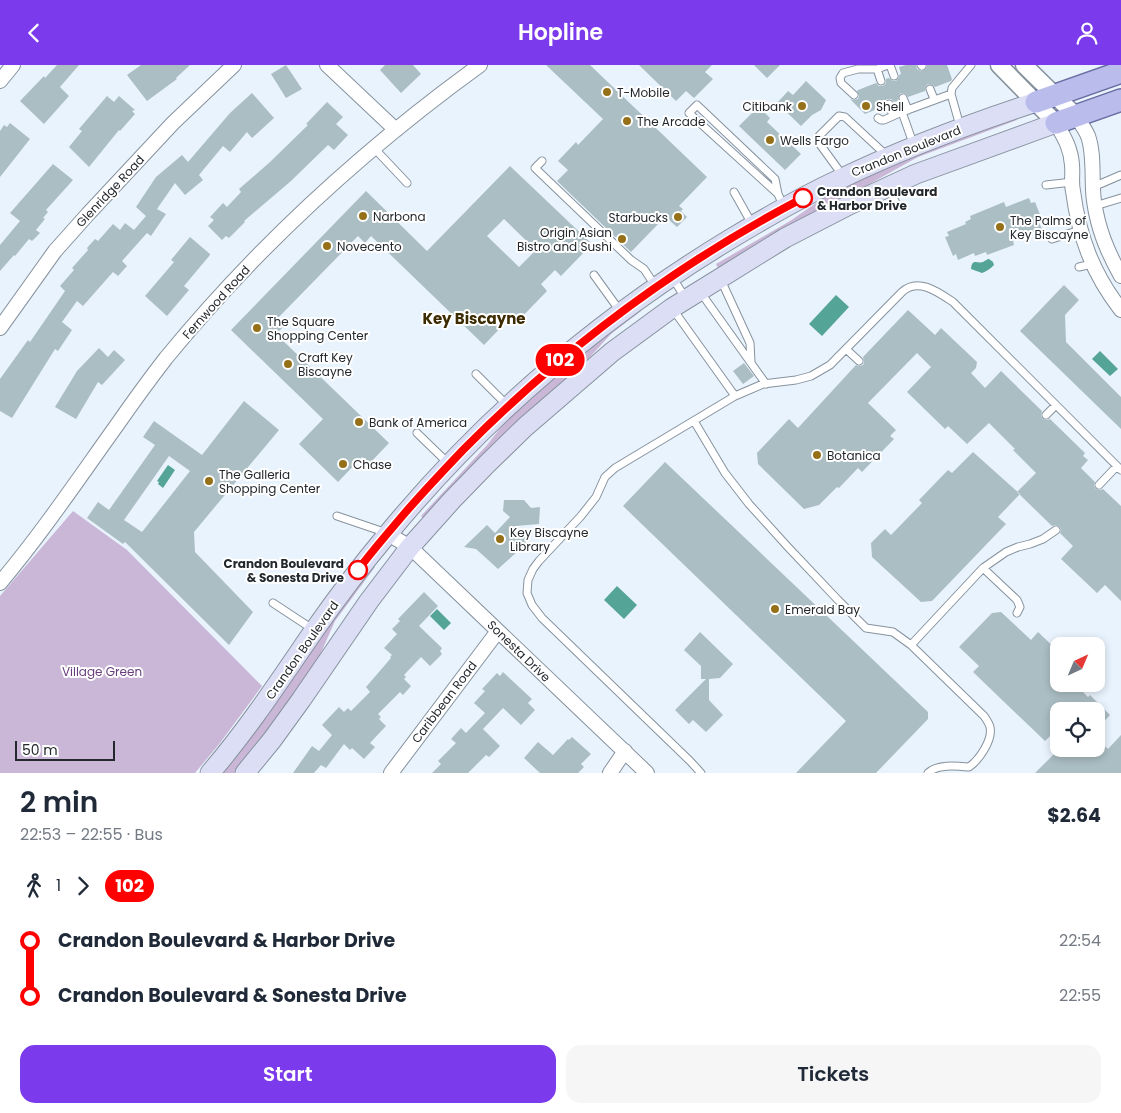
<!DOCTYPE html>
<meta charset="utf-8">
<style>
:root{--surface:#fff;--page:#f6f6f7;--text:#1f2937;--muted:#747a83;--accent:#7c3aed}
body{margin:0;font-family:Poppins,sans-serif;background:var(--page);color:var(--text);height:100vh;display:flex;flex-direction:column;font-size:19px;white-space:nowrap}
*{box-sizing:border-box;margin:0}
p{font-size:16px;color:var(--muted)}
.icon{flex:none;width:28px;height:28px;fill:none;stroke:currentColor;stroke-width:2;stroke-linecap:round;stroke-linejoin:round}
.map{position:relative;height:708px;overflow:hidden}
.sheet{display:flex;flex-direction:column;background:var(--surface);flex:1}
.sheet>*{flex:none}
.badge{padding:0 10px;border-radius:16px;font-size:18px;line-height:32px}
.needle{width:32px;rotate:44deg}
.tools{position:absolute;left:1050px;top:572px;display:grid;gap:10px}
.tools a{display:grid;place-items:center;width:55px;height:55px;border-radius:10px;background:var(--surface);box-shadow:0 2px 8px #0003;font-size:25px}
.scale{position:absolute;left:15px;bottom:12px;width:100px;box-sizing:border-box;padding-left:5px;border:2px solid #23282d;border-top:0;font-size:14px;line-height:18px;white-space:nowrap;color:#23282d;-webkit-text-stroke:4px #fff;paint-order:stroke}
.map>.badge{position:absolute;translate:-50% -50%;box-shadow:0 0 0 2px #fff}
.legs{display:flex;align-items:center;gap:8px;height:55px;padding:0 20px;font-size:16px}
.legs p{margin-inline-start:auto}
.overview{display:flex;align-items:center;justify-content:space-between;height:85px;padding:0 20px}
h1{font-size:28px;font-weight:600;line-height:38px}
.button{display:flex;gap:10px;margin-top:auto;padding:10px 20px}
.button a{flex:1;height:58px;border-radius:15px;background:var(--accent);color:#fff;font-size:20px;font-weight:600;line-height:58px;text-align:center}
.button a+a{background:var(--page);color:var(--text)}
ul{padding:0 20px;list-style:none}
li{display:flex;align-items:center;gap:18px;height:55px;font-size:19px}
li i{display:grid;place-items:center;width:8px;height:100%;margin:0 6px;background:currentColor}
li i::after{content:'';width:12px;height:12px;margin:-6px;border:4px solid;border-radius:50%;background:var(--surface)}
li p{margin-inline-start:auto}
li:first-child i{background:linear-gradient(#0000 50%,currentColor 0)}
li:last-child i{background:linear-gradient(currentColor 50%,#0000 0)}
header{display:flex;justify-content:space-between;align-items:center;height:65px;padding:0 20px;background:var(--accent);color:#fff;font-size:22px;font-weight:600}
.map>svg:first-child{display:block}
.green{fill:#cab6d6}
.water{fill:#54a497}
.building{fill:#abbec3;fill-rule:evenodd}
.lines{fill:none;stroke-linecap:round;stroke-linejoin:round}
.service-casing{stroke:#86929e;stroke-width:9}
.minor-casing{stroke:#86929e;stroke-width:16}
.tertiary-casing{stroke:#86929e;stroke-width:19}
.secondary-casing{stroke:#86929e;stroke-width:21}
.primary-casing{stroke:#676ca1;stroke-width:24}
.service{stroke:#fff;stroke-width:7}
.minor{stroke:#fff;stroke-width:14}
.tertiary{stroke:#fff;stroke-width:16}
.secondary{stroke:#dcdef6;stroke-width:19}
.primary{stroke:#babdec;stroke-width:21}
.line-1-casing{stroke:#fff;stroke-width:11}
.line-1{stroke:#f00;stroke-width:8}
.poi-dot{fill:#957019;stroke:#fff;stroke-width:2}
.stop-1-dot{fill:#fff;stroke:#f00;stroke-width:2.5}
.labels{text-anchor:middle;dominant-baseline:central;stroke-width:4;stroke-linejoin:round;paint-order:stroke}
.poi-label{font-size:12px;fill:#23282d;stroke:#fff;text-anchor:start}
.street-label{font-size:12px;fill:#23282d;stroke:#fff}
.stop-label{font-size:12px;font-weight:bold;fill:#23282d;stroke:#fff;text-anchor:start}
.park-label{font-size:12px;fill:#683e7e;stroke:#fff}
.quarter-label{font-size:15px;font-weight:bold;fill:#3d2b02;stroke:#fff}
</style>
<header><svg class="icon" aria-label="back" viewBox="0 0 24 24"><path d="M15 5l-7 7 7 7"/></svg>Hopline<svg class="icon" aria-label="person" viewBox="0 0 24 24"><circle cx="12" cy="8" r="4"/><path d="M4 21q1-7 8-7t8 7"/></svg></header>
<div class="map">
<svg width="1121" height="708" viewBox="0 0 1121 708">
<rect width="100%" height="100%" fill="#e9f3fd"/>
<path class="green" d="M1016,52l1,3 -99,37 -54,30 -72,37 -74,44 -2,-4 74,-43 48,-33 69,-31z
M639,243l2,3 -30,23 -22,24 -65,57 -64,64 -36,40 -3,-3 26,-28 40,-43 18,-23 16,-17z
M73,446l54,39 135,136 -42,57 -25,30h-195v-177z
M372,500l3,2 -40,54 -15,34 -39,59 -47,59h-14z"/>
<path class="water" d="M989,194l4,3 1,3c-4,4 -7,6 -12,8l-11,-4c1,-11 6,-5 12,-7 2,-1 4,-3 6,-3z
M836,230l13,12 -27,29 -13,-12z
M1100,286l18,18 -8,7 -18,-17z
M168,400l7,5 -12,18 -5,-4 1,-2 -2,-1z
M617,521l20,19 -13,14 -20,-19z
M437,544l14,14 -7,7 -14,-14z"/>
<path class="building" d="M57,0h22l-19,22 9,9 -25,28 -24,-23 24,-25 1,2z
M141,0h49l-14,13 1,1 -30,22 -20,-26z
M286,0l16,24 -16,9 -15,-24z
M385,0h28l8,9 -20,19 -21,-23z
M546,0h44l117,112 -28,29 4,3 -2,2 6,6 -10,10 -8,-7 -3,4 -4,-4 -31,32 -74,-71 11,-11 -10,-9 18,-19 2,3 25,-26z
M639,0h73l-7,7 8,7 -19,19 -8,-7 -10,10z
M754,0h26l-13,13z
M906,0h10l1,4 4,2 5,-2 1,-4h20l5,14 -1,2 -16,6 -2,-2 -5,-1 -2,2 -1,5 -17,6 -2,-3 -5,-1 -2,2 -1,6 -4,1 -3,-3h-4l-3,3v4l-19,8 -15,-15 3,1 5,-1 1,-3 -2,-5 1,-1 18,-7 3,3h4l3,-3v-4l3,-1 4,3h3l3,-4v-2l2,-1 -2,-7z
M806,16l20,19 -5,10 -9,5 -11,11 -24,-23 11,-12 5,4z
M252,28l22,25 -22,20 -5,-6 -17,20 -7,-6 -24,29 4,5 -18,15 -10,-12 -18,26 9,5 -15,22 -4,-3 -25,28 5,5 -9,10 -5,-4 -30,34 -6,-5 -15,21 10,8 -14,21 -3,-2 -43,69 -12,-7v-32l28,-39 2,2 35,-51 -5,-5 14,-16 -2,-2 16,-18 -1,-2 8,-9 3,2 15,-17 7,6 5,-7 9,7 12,-14 -10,-9 20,-30 26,-22 6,7 42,-49z
M107,31l7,6 5,-6 16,14 -3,1 3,3 -15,17 -1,-1 -30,37 -20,-20 13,-16 -3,-2z
M327,37l16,15 -7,7 12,11 -14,15 -6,-5 -37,36 -47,40 1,1 -16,16 -3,-2 -4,4 -14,-14 6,-6 -4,-3 13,-14 4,4 14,-15 -2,-3 31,-27 38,-37 -2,-1z
M760,43l10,10 -3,4 34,32 -16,16 -46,-44 16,-16 1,1z
M10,58l20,16 -30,38v-46l4,-6 3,2z
M53,99l20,16 -27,30 2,2 -5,6 2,1 -9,11 4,3 -8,8 -3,-2 -14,17 -1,-1 -14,16v-26l20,-24 -10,-8z
M510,101l82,78 -31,32 -6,-6 -14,14 6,7 -30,31 -6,-5 -27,28 -113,-109 -6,7 -7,-7 -82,84 7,7 -7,7 113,109 -20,21 -7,-7 -24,25 -39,-38 24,-25 -92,-89 135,-139 61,60zM504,154l32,31 -17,17 -32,-31z
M1029,133l2,5 4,-1 8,20 -4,1 3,6 -29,12 1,4 -27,10 -1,-3 -11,4 -1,-3 -16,7 -2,-6 -3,2 -8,-19 4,-1 -2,-4 19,-8 -1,-2 6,-3 -1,-3 34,-14 2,5z
M190,172l20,17v1l-26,31 5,4 -22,26 -22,-20 29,-34 -3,-2z
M1064,220l15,15 -14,15 1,27 55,55v32l-101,-98z
M908,245l27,25 6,-7 36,34 -1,6 -5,5 14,15 16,-17 41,40 -1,5 2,3 4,1 3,-1 35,34 -2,3 5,4 -7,8 14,14 -1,4 2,3 4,1 3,-1 18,17v95l-16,-16 -8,8 -36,-34 12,-13 -13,-13 1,-3 -1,-3 -4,-2 -4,1 -35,-34 19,-19 -23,-23 2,-1 -26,-26 -22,21 -19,-18 -3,3 -38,-37 24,-25 -14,-14 -49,50 28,27 -6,6 4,3 -32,33 -4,-4 -19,20 -2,-1 -18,18 -15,4 -46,-45 -1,-11 32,-34 9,9 58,-63 2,1 5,-1 1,-3 -1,-5z
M99,283l9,9 6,-7 11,10 -23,25 -4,-3 -22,37 -21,-12 22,-36z
M744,298l10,13 -11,8 -10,-13z
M244,336l35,29 -85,102 1,20 58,60 -24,33 -104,-103 -2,2 -36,-26 11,-16 11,8 46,-65 -12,-8 11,-16 48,34zM169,391l21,15 -48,61 -18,-12z
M973,387l47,42 -22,23 8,7 -74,77 -11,1 -49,-45 -1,-14 14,-14 6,6 31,-32 -3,-3 29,-30 4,3z
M665,397l263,250v7l-52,54h-80l50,-52 -223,-215z
M504,435h20l7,8 9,-1 -1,17 -23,2 13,15 -31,28 -22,-20 -12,-2 23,-22 8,8 15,-16 -7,-6z
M424,527l14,14 -19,20 23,22 -2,3 2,3 -12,12 -9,-9 -17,18 2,2 -2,2 7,7 -8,9 -3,-3 -22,22 3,3 -2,2 7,7 -16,17 5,4 -11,12 -12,-11 -2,2 -6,-6 -18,24 -5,-3 -7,8h-21l19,-27 7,5 13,-16 -10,-10 17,-18 5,5 4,-4 3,3 19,-19 -4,-5 25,-29 -1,-1 2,-2 -8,-7 13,-14 -5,-5 8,-8 -2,-2z
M1001,547l30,28 7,-8 21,20v32h16l13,13 2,-2 20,20 -14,15v-19h-37v16l-14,14 -72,-69 6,-6 -20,-19 33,-34z
M700,567l33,32 -13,14 -11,1v21l14,15 -17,17 -13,-12 -4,4 -14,-14 31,-31h-5v-13l-17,-16z
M503,607l29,27 -4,4 7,7 -14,15 -18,-17 -20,21 17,17 -11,11 -3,-2 -18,18h-36l9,-9 -3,-3 18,-18 -5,-4 10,-11 5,5 19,-20 -11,-10 11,-12 -3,-2 15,-16 3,3z
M1121,670v38h-86l24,-24h37v-11l12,11z
M572,672l19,17 -10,10 3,3 -6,6h-38l-16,-15 14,-16 15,13 15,-16 1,1z"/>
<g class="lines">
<g class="service-casing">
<path id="service" d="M890,0l4,11
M921,0l1,1
M877,4l4,12
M930,24l4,10
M854,30l-13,-12 -1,-5 3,-5 15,-4h19l11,-4
M903,33l5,12
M889,39l4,12
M878,53l3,2h3l18,-8
M960,61l-9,-32 1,-6 19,-23
M914,81l-12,-34 49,-18
M374,83l33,35
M542,96l-7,7 96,92 13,9 12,18
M843,111l-24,-33v-7l20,-20 6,1 41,38
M1046,120l26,-3
M888,122l8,16
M1093,122l28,-12
M734,127l18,32
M778,129l-89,-81 8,-8 78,74 3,15 6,13
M1095,141l26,-8
M1052,174l28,-9
M1079,202l13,-3
M594,210l26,36
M672,212l14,22
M721,215l29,63 1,19
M701,228l65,91
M672,243l63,88
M846,284l13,12
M476,309l32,32
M1046,350l10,-10
M694,356l31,52 24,31 38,42 51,54 28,28 27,4 18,13 73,71c2,3 5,7 6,11 3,13 -11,33 -21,40 -12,-1 -32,-3 -41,6
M417,368l32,31
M1099,420l18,-19
M337,451l50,17
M983,503l23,-16 12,-5 12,-3 13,-5 13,-9
M273,538l41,27
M911,580l72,-77 34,32 3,7 -3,6
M701,708l-11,-12 -148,-143 -10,-13 -5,-12 1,-13 5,-11 6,-8 42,-45 15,-19 9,-20 10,-9 120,-72 28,-12 33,-4 15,-4 19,-11 72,-73c16,-15 36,0 51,10l168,168"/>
</g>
<g class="minor-casing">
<path id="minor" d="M327,0l69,65
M0,16l13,-16
M1076,51c4,6 9,13 12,20 7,19 3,45 6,65 4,28 13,50 27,75
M1056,58c8,14 15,25 16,42 1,9 -1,18 1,26 6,46 20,83 48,119
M0,263l55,-77 33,-37 85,-91 61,-58
M388,469l22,13 237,226
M0,518c42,-50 79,-105 117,-158 16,-23 32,-45 49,-67 91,-111 198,-209 314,-293
M391,708l107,-142
M610,708l15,-22"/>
</g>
<g class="tertiary-casing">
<path id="tertiary" d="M999,0l57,58
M1024,0l52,51"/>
</g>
<g class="secondary-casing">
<path id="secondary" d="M210,708c38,-44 70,-93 103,-141 23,-33 47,-65 73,-96 97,-118 215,-219 346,-298 35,-21 69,-41 106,-58 64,-31 131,-56 198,-78
M245,708l27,-33 29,-40 68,-99 41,-54 42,-47 35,-36 38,-37 87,-75 60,-44 113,-70 66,-34 65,-30 140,-51"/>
</g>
<g class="primary-casing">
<path id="primary" d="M1036,37l85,-30
M1056,58l65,-23"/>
</g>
<use href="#service" class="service"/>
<use href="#minor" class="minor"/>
<use href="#tertiary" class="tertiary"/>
<use href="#secondary" class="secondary"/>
<use href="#primary" class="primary"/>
</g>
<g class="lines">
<g class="line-1-casing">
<path id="line-1" d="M358,505c14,-19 30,-37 46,-56 19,-22 39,-43 59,-64 100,-101 214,-186 340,-252"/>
</g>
<use href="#line-1" class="line-1"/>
</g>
<g class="poi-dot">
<circle cx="607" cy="27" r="5"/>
<circle cx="802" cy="41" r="5"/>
<circle cx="866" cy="41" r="5"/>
<circle cx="627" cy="56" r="5"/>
<circle cx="770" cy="75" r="5"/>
<circle cx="363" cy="151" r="5"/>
<circle cx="678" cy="152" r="5"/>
<circle cx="1000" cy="162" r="5"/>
<circle cx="622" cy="174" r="5"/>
<circle cx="327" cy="181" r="5"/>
<circle cx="257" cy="263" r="5"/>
<circle cx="288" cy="299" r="5"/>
<circle cx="359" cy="357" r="5"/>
<circle cx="817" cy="390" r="5"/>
<circle cx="343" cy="399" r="5"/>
<circle cx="209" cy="416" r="5"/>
<circle cx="500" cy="474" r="5"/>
<circle cx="775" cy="544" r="5"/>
</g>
<g class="stop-1-dot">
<circle cx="803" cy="133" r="9"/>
<circle cx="358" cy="505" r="9"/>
</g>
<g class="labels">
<g class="poi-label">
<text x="617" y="27">T-Mobile</text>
<text x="792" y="41" text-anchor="end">Citibank</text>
<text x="876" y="41">Shell</text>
<text x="637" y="56">The Arcade</text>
<text x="780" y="75">Wells Fargo</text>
<text x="373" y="151">Narbona</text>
<text x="668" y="152" text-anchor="end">Starbucks</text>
<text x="1010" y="155">The Palms of<tspan x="1010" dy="14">Key Biscayne</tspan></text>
<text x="612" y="167" text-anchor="end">Origin Asian<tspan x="612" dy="14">Bistro and Sushi</tspan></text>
<text x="337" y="181">Novecento</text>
<text x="267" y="256">The Square<tspan x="267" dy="14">Shopping Center</tspan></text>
<text x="298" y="292">Craft Key<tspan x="298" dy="14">Biscayne</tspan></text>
<text x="369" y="357">Bank of America</text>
<text x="827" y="390">Botanica</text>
<text x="353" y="399">Chase</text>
<text x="219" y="409">The Galleria<tspan x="219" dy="14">Shopping Center</tspan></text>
<text x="510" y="467">Key Biscayne<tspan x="510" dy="14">Library</tspan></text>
<text x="785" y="544">Emerald Bay</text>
</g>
<g class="street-label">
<text transform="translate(906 86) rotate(-22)">Crandon Boulevard</text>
<text transform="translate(110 126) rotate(-47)">Glenridge Road</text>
<text transform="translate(216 237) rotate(-48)">Fernwood Road</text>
<text transform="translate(302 585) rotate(-55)">Crandon Boulevard</text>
<text transform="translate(519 586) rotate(44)">Sonesta Drive</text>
<text transform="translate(444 637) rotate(-53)">Caribbean Road</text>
</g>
<g class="stop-label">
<text x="817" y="126">Crandon Boulevard<tspan x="817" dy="14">&amp; Harbor Drive</tspan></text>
<text x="344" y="498" text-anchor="end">Crandon Boulevard<tspan x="344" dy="14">&amp; Sonesta Drive</tspan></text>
</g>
<g class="park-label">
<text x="102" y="606">Village Green</text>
</g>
<g class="quarter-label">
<text x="474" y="253">Key Biscayne</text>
</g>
</g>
</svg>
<div class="tools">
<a><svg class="needle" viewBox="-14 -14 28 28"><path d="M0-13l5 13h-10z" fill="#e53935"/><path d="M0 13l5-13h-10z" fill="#747a83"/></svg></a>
<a><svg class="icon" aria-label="locate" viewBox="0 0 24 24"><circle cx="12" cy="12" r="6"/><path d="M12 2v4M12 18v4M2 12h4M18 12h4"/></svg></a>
</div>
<div class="scale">50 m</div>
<b class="badge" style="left:560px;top:295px;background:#f00;color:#fff">102</b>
</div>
<section class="sheet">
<div class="overview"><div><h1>2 min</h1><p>22:53 – 22:55 · Bus</p></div><b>$2.64</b></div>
<div class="legs"><svg class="icon" aria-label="walk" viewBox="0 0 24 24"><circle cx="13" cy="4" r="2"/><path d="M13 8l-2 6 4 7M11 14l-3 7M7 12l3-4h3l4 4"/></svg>1<svg class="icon" aria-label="forward" viewBox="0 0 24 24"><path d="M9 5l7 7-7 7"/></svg><b class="badge" style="background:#f00;color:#fff">102</b></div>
<ul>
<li><i style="color:#f00"></i><b>Crandon Boulevard &amp; Harbor Drive</b><p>22:54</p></li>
<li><i style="color:#f00"></i><b>Crandon Boulevard &amp; Sonesta Drive</b><p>22:55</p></li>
</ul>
<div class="button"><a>Start</a><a>Tickets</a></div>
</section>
